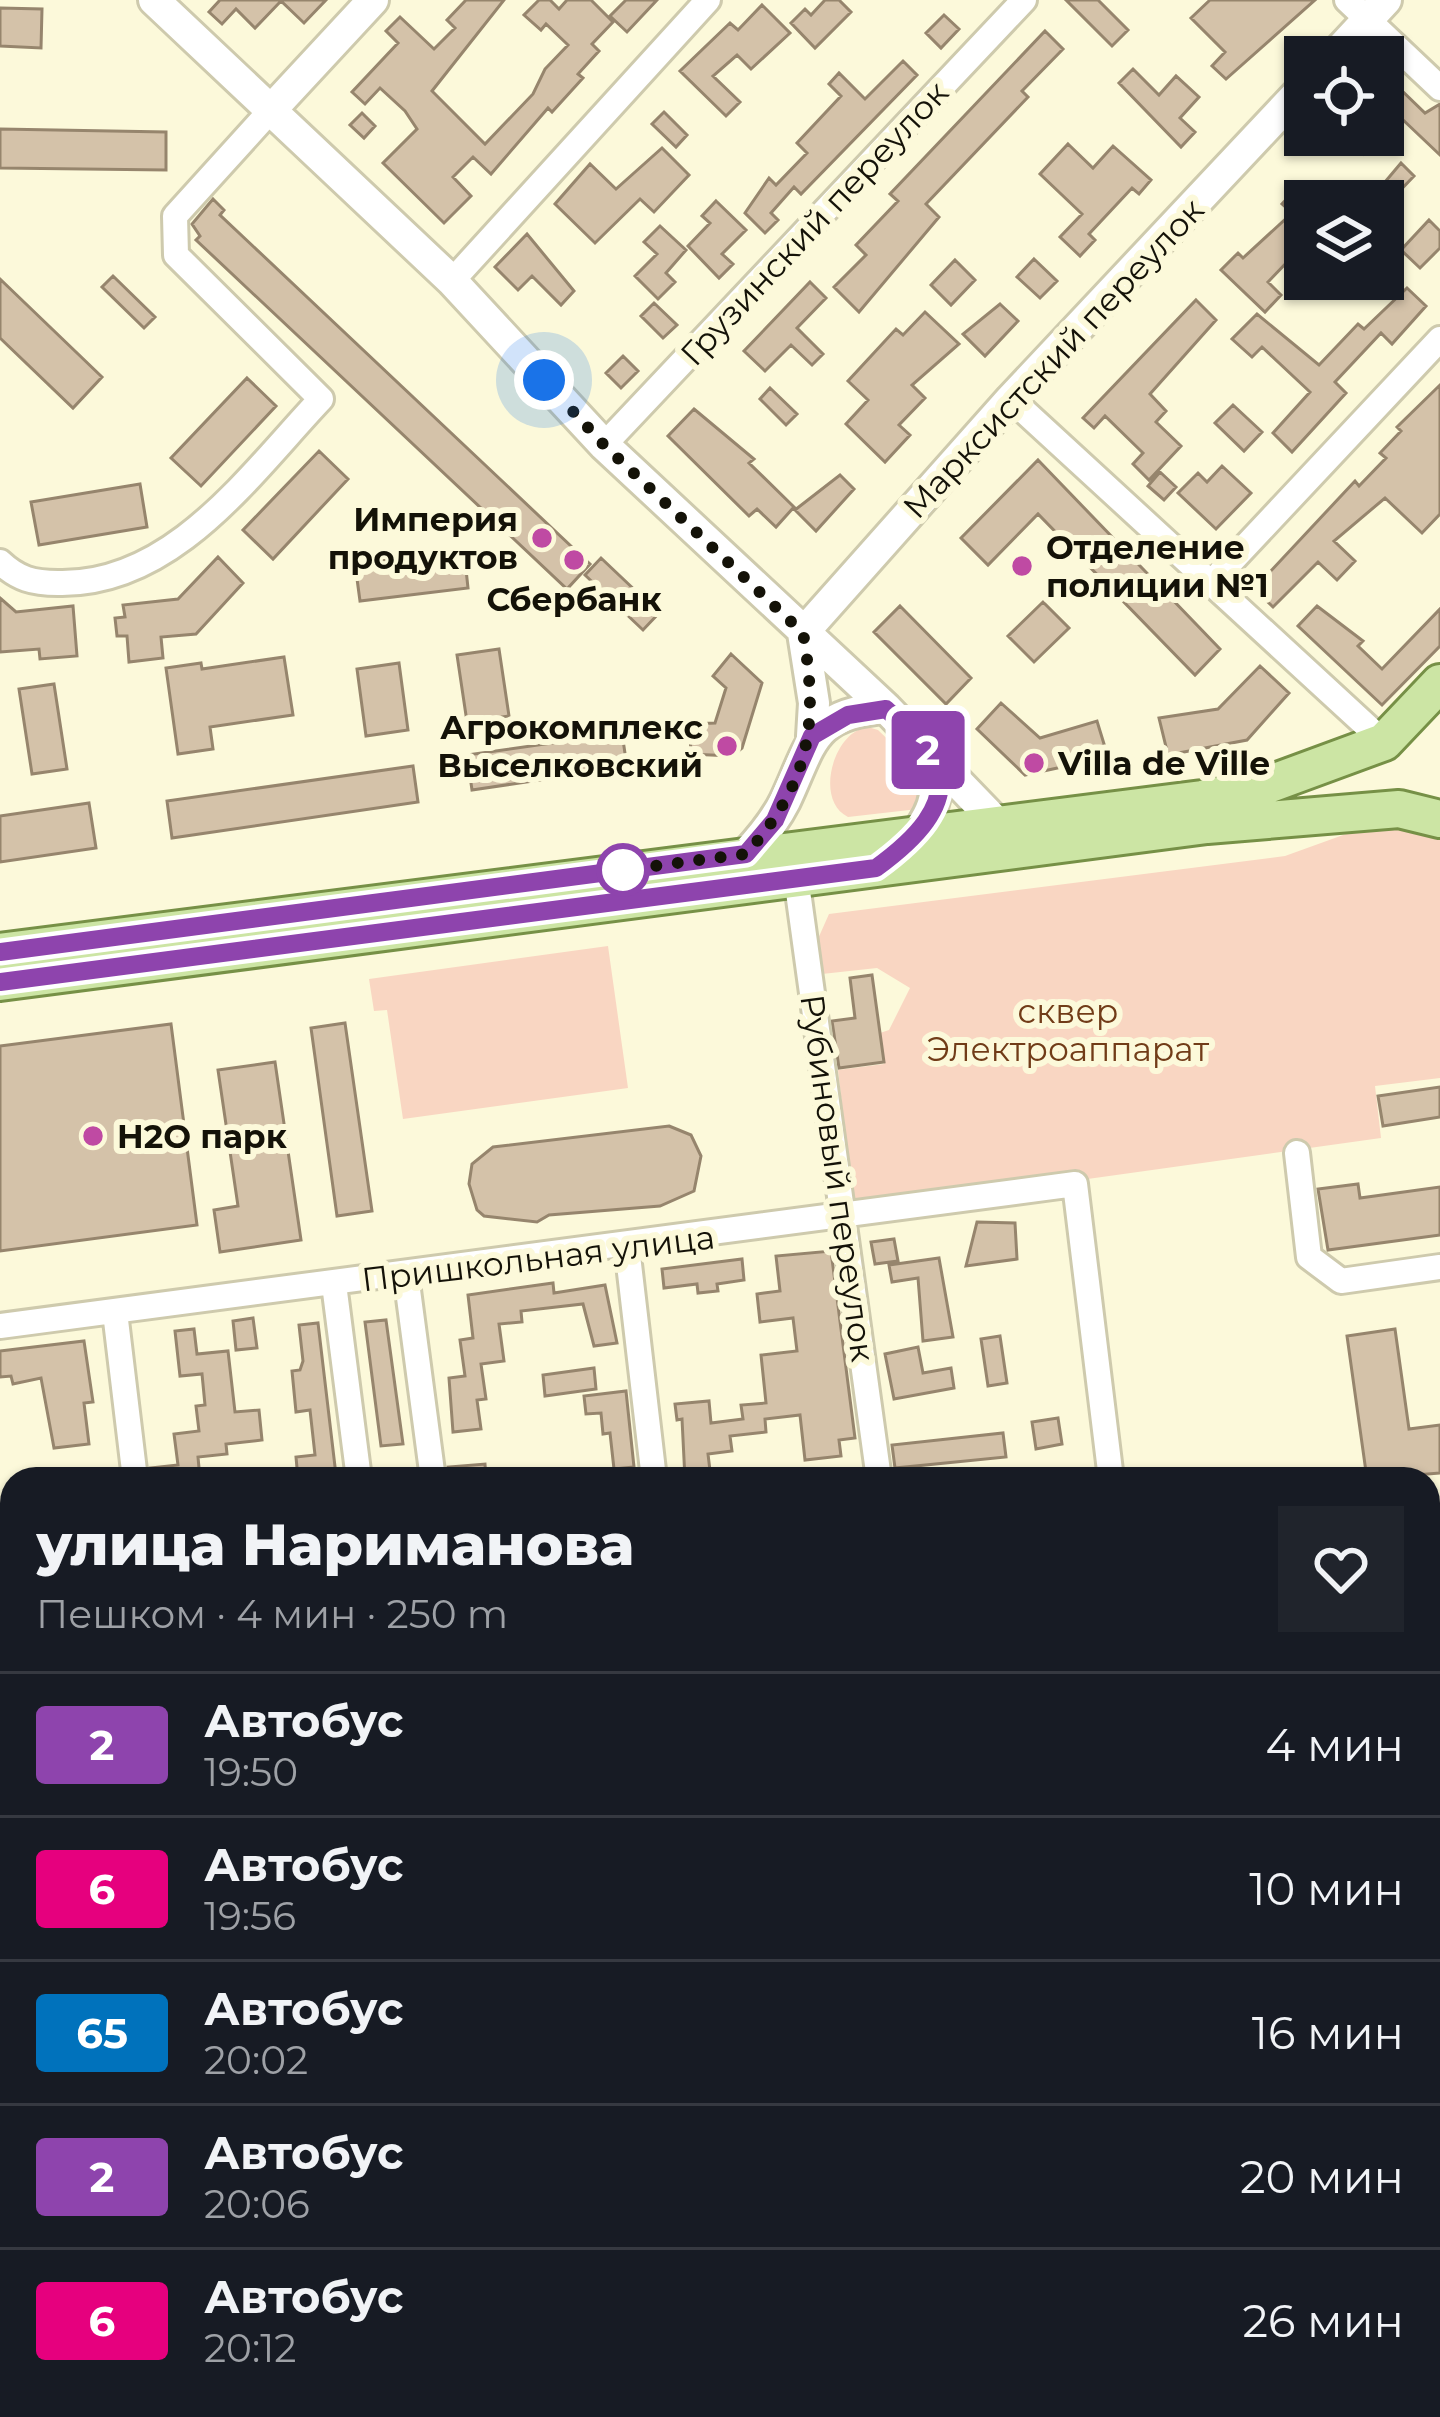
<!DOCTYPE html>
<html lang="ru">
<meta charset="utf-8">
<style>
:root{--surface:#171b24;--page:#20242c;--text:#f1f3f6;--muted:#9ea1a6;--line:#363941}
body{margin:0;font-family:Montserrat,sans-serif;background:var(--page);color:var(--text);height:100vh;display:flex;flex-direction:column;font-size:45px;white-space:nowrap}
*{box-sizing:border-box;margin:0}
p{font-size:39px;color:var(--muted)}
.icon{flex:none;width:66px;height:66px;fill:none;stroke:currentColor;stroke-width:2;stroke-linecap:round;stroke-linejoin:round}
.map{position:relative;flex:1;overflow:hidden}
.side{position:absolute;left:0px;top:1467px;width:1440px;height:951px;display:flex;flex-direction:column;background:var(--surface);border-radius:36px 36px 0 0;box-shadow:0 3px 9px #0004}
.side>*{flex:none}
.badge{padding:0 24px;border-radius:9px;font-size:42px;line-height:78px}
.buttons{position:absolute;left:1284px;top:36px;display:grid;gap:24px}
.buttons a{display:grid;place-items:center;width:120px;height:120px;border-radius:0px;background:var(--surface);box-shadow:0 3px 9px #0004;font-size:60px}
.you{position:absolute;width:60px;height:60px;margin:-30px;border:9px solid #fff;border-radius:50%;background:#1a73e8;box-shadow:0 0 0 18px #1a73e833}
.map>.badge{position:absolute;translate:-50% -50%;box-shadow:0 0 0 6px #fff}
.round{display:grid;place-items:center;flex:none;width:126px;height:126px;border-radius:0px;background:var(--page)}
.overview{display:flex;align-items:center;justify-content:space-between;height:204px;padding:0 36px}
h1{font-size:57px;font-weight:800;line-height:90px}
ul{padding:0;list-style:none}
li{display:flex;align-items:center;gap:36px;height:144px;padding:0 36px;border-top:3px solid var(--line)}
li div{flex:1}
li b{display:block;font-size:45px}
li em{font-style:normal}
li .badge{min-width:132px;font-weight:700;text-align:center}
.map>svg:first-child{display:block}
.green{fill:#f9d6c2}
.building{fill:#d4c2a9;stroke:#96856d;stroke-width:3}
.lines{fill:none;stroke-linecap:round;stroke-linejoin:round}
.minor-casing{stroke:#cecaad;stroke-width:30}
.tertiary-casing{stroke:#cecaad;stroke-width:36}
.primary-casing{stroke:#769046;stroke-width:42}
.minor{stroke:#fff;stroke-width:24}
.tertiary{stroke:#fff;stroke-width:30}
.primary{stroke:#cce5a4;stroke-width:36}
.line-casing{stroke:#fff;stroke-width:27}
.line{stroke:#8e44ad;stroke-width:18}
.walk{stroke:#141208;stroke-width:12;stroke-dasharray:0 21.6}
.poi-dot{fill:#bf4aa3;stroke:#fcf9da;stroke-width:4.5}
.stop-dot{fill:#fff;stroke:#8e44ad;stroke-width:6}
.labels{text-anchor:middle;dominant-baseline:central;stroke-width:12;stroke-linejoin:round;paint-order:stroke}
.street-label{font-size:33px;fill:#141208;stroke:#fcf9da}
.poi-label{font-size:33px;font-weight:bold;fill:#141208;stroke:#fcf9da;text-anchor:start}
.park-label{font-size:33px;fill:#713c18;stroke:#fcf9da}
</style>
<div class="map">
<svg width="1440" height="2417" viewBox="0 0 1440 2417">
<rect width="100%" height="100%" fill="#fcf9da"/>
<path class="green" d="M868,727l10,3 51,49 -11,30 -70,8c-34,-16 -15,-86 20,-90z
M1393,817l47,17v244l-65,8 6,52 -515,72 -13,-9 -15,-131 46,-6 -4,-31 9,-3 21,-42 -33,-20 -55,6 -5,-33 12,-27 456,-58z
M608,946l20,142 -225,31 -16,-109 -13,1 -5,-32z"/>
<path class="building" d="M220,0h106l-22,23 -23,-22 -26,27 -19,-19 -14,15 -13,-12z
M466,0h38l-72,91 53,53 48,-50 12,-25 23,-24 -22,-21 -5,6 -17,-15 15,-15h11l9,9 8,-9h24l22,22 -21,22 7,7 -21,23 5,4 -31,34 -4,-4 -57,66 -18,-17 -20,20 18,19 -27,27 -61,-60 34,-34 -12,-18 -25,-23 -15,16 -13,-12 46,-49 -12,-12 14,-14 34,32 21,-21 -8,-8z
M626,0h31l-30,32 -17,-16z
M825,0h14l12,12 -36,36 -24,-25 14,-14 6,6z
M1066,0h32l30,30 -16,16z
M1210,0h105l-89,79 -14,-13 13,-14 -34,-34z
M762,5l28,28 -39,36 -14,-14 -24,21 27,26 -14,14 -46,-45 50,-48 8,7z
M0,8l42,1 -1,39 -41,-2z
M944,15l15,14 -18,19 -15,-15z
M1045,31l18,18 -41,42 6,6 -102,107 13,13 -80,95 -25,-25 32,-32 -10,-10 42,-44 -8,-7z
M903,61l14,14 -116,119 -7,-7 -23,26 7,7 -13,13 -20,-20 24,-35 7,7 31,-32 -10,-10 44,-47 -12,-12 10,-11 26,26z
M1133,69l26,26 17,-19 23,21 -19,21 15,14 -14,15 -62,-64z
M1396,85l29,28 15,-9v51l-39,-37 -5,5 -13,-13v-12z
M664,112l23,23 -11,12 -24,-23z
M362,113l13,13 -11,12 -14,-13z
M0,129l166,3v38l-166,-2z
M1344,135h36l-17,19z
M1068,144l25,24 20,-22 38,34 -12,14 -7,-6 -43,46 6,6 -15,16 -20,-19 22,-23 -42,-40z
M662,148l27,27 -35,37 -14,-13 -45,44 -40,-39 35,-40 26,25z
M1401,163l13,13 -24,25h-21z
M1297,188l8,8v30l-9,4 9,8v32l-13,-13 -24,25 13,13 -16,17 -44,-42 17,-17 5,5 49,-45 -10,-9z
M213,199l11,11 -4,5 370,349 -23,25 -371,-349 4,-4 -8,-12z
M716,201l30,29 -24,24 11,10 -14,14 -31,-32 22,-23 -8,-7z
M1429,220l11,11v17l-20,20 -19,-18z
M660,226l26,24 -20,23 9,9 -17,17 -23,-23 22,-22 -13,-12z
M527,234l47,57 -13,14 -29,-29 -14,14 -23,-23z
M1034,259l23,22 -17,17 -23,-21z
M955,260l20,20 -24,25 -20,-20z
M113,276l42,41 -11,11 -42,-41z
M0,279l102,98 -29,31 -73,-70z
M810,282l16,16 -29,30 26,26 -11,11 -21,-20 -26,26 -21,-20z
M1407,288l19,18 -34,38 -11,-11 -46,49 11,11 -54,59 -19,-19 37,-41 -48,-45 -10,10 -20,-18 25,-25 62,51 39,-41 6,5z
M1196,300l20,20 -66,74 16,17 -10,11 25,24 -32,34 -16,-16 10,-11 -38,-37 -11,12 -11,-10z
M654,303l23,22 -14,13 -22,-22z
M1000,304l18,17 -33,35 -22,-22z
M925,312l34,32 -47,41 13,13 -26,27 11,10 -25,27 -39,-38 22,-24 -20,-19 48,-52 7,6z
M623,356l15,15 -17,17 -15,-15z
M247,378l29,28 -75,80 -30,-28z
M1440,385v129l-18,19 -37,-35 -51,43 21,20 -18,19 -19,-18 -45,45 -19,-18 101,-108 4,5 27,-28 -6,-5 21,-22 -4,-4z
M770,388l27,26 -11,11 -26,-26z
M1233,405l29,27 -18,19 -29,-28z
M694,409l60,50 -5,4 45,44 -18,20 -19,-18 -8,7 -81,-80z
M319,451l29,28 -75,80 -30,-29z
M1038,460l182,189 -25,26 -157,-161 -50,51 -27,-27z
M1222,466l29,27 -35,36 -38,-36 20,-20 9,9z
M1160,472l16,15 -12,13 -16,-14z
M840,475l14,14 -38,42 -21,-21z
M140,484l7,43 -108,18 -8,-43z
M464,551l4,37 -108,13 -5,-37z
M218,557l25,26 -47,51 -35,3 2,21 -34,4 -2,-26h-10l-2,-18 10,-1 -2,-12 55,-6z
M601,558l58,55 -16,17 -58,-55z
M0,598l16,14 57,-6 4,50 -37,3 -1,-10 -39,3z
M1043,602l26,26 -35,34 -26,-26z
M900,606l71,72 -25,26 -72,-72z
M1317,606l46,35 -5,5 24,23 58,-60v37l-58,59 -84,-79z
M499,649l10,67 -42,6 -10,-67z
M731,654l31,29 -20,65 -10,8 -42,-2 2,-30 23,-1 11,-35 -13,-12z
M284,657l9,58 -83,12 3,22 -35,5 -12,-86 35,-5 1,6z
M399,663l9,67 -42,6 -9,-67z
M1260,666l29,27 -42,47 -79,15 -9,-37 59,-9z
M54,684l13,85 -35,5 -13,-85z
M1001,703l39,35 57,-17 11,36 -83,18 -48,-46z
M622,733l5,34 -155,23 -5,-35z
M413,766l5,36 -246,36 -5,-37z
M89,803l7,45 -96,14v-46z
M872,975l12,87 -45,6 -7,-47 23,-3 -5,-40z
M345,1023l27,188 -35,5 -26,-188z
M171,1024l26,201 -197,26v-205z
M275,1062l26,178 -81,12 -6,-42 24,-4 -20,-136z
M1440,1087v30l-57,9 -5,-30z
M669,1126l22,9 10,21 -7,35 -34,15 -111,9 -12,7 -53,-6 -7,-6 -8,-26 3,-20 21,-17z
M1358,1184l2,14 80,-11v48l-112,15 -10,-61z
M977,1222l38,1 2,36 -51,7z
M894,1239l4,22 -23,3 -4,-22z
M831,1251l24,187 -16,2 2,16 -36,4 -5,-45 -35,4 1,13 -36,4 2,15 -24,3 3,25h-26l-3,-60 -5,1 -2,-16 34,-3 2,22 32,-4 -2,-14 25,-2 -5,-48 36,-4 -4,-33 -33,4 -3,-28 23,-3 -4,-35z
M939,1258l14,79 -30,4 -5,-63 -26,4 -3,-17z
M742,1259l2,21 -27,4 1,7 -20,2 -1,-9 -33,4 -2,-19z
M553,1283l1,10 51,-8 12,58 -23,3 -11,-42 -62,7 1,11 -23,2 5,37 -23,3 5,35 -9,1 4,29 -28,3 -4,-54 16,-2 -5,-36 13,-2 -5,-43z
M253,1318l4,30 -21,2 -3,-29z
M386,1320l17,124 -22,2 -16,-124z
M318,1323l18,152 -38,4 -2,-22 19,-2 -5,-45 -14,2 -4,-41 8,-1 3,-9 -4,-36z
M194,1329l3,25 31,-3 7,61 24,-2 3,30 -36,4 1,10 -29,3 2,22h-49l-1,-11 28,-3 -4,-31 25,-3 -3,-25 9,-1 -3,-31 -22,2 -5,-45z
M1395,1329l14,100 31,-4v48l-73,6 -20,-143z
M1000,1336l7,47 -19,3 -7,-47z
M84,1341l9,61 -9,1 5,41 -35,4 -13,-70 -28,6 -2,-8 -11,1v-26z
M918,1347l5,26 28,-5 3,20 -60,11 -9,-45z
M594,1368l2,21 -51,7 -2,-21z
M626,1391l8,76 -20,2 -4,-36 -7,1 -2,-21 -15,1 -2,-18z
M1058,1418l4,26 -26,5 -4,-27z
M1003,1433l3,24 -111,11 -3,-23z
M485,1464l1,15h-37l-1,-12z"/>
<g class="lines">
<g class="minor-casing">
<path id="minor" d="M1347,0l93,88
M452,281l256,-281
M1011,399l373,343
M604,445l420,-445
M0,562c18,17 33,21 58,21 115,3 192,-109 263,-184l-145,-144 -1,-39 96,-106
M1211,583l229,-244
M796,877l83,602
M1297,1153l12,104 32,24 99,-14
M627,1247l27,232
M406,1275l27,204
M334,1284l25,195
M115,1312l20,167
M0,1326l1075,-142 36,295
M0,1783l12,-2
M0,2024l12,-1
M0,2254l12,-2
M1223,2406l2,11
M436,2417l98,-11"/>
</g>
<g class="tertiary-casing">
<path id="tertiary" d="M154,0l298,281 152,164 282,263 113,117
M1333,57l53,-57
M271,110l102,-110
M803,633l208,-234 294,-313
M803,633l11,70 -2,33
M905,847c27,-29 37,-52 28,-91
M746,854c15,-16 29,-33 39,-53 27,-57 26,-88 101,-93"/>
</g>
<g class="primary-casing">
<path id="primary" d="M0,952l1202,-153 57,-11 125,-46 56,-59
M0,982l1207,-157 192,-16 41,10"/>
</g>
<use href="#minor" class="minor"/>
<use href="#tertiary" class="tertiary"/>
<use href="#primary" class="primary"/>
</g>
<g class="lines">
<g class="line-casing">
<path id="line" d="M0,952l746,-98 29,-34 37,-84 36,-21 38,-6c14,13 39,30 48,48 23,47 -25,87 -58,111l-876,114"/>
</g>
<use href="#line" class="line"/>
<path class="walk" d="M544,380l60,65 199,188c16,91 7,150 -57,221l-123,16"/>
</g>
<g class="poi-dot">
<circle cx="542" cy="538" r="12"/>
<circle cx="574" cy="560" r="12"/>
<circle cx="1022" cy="566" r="12"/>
<circle cx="727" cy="746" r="12"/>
<circle cx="1034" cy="763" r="12"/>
<circle cx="93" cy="1136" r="12"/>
</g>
<circle class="stop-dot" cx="623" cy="870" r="24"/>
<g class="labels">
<g class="street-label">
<text transform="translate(814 223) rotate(-47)">Грузинский переулок</text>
<text transform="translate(1053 358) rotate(-47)">Марксистский переулок</text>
<text transform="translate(838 1178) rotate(82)">Рубиновый переулок</text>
<text transform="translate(538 1258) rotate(-7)">Пришкольная улица</text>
</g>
<g class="poi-label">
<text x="518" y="519" text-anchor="end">Империя<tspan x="518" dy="38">продуктов</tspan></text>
<text x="1046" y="547">Отделение<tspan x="1046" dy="38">полиции №1</tspan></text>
<text x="574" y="599" text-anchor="middle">Сбербанк</text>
<text x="703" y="727" text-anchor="end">Агрокомплекс<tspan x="703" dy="38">Выселковский</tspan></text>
<text x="1058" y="763">Villa de Ville</text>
<text x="117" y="1136">H2O парк</text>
</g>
<g class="park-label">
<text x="1068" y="1011">cквер<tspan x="1068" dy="38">Электроаппарат</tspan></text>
</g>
</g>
</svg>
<div class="buttons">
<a><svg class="icon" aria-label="locate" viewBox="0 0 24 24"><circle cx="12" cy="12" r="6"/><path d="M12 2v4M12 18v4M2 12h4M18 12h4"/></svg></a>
<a><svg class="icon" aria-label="layers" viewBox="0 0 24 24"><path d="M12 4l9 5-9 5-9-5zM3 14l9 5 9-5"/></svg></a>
</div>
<div class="you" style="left:544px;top:380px"></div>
<b class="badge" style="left:928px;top:750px;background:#8e44ad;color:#fff">2</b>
<section class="side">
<div class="overview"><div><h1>улица Нариманова</h1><p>Пешком · 4 мин · 250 m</p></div><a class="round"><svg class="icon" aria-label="heart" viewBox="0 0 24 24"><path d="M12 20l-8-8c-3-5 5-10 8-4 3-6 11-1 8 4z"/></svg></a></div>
<ul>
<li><span class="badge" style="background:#8e44ad;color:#fff">2</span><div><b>Автобус</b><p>19:50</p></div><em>4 мин</em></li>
<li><span class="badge" style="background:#e6007e;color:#fff">6</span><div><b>Автобус</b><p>19:56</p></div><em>10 мин</em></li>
<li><span class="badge" style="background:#0072bc;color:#fff">65</span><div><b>Автобус</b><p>20:02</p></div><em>16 мин</em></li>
<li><span class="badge" style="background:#8e44ad;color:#fff">2</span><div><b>Автобус</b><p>20:06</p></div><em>20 мин</em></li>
<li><span class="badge" style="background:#e6007e;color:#fff">6</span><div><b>Автобус</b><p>20:12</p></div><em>26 мин</em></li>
</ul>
</section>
</div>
